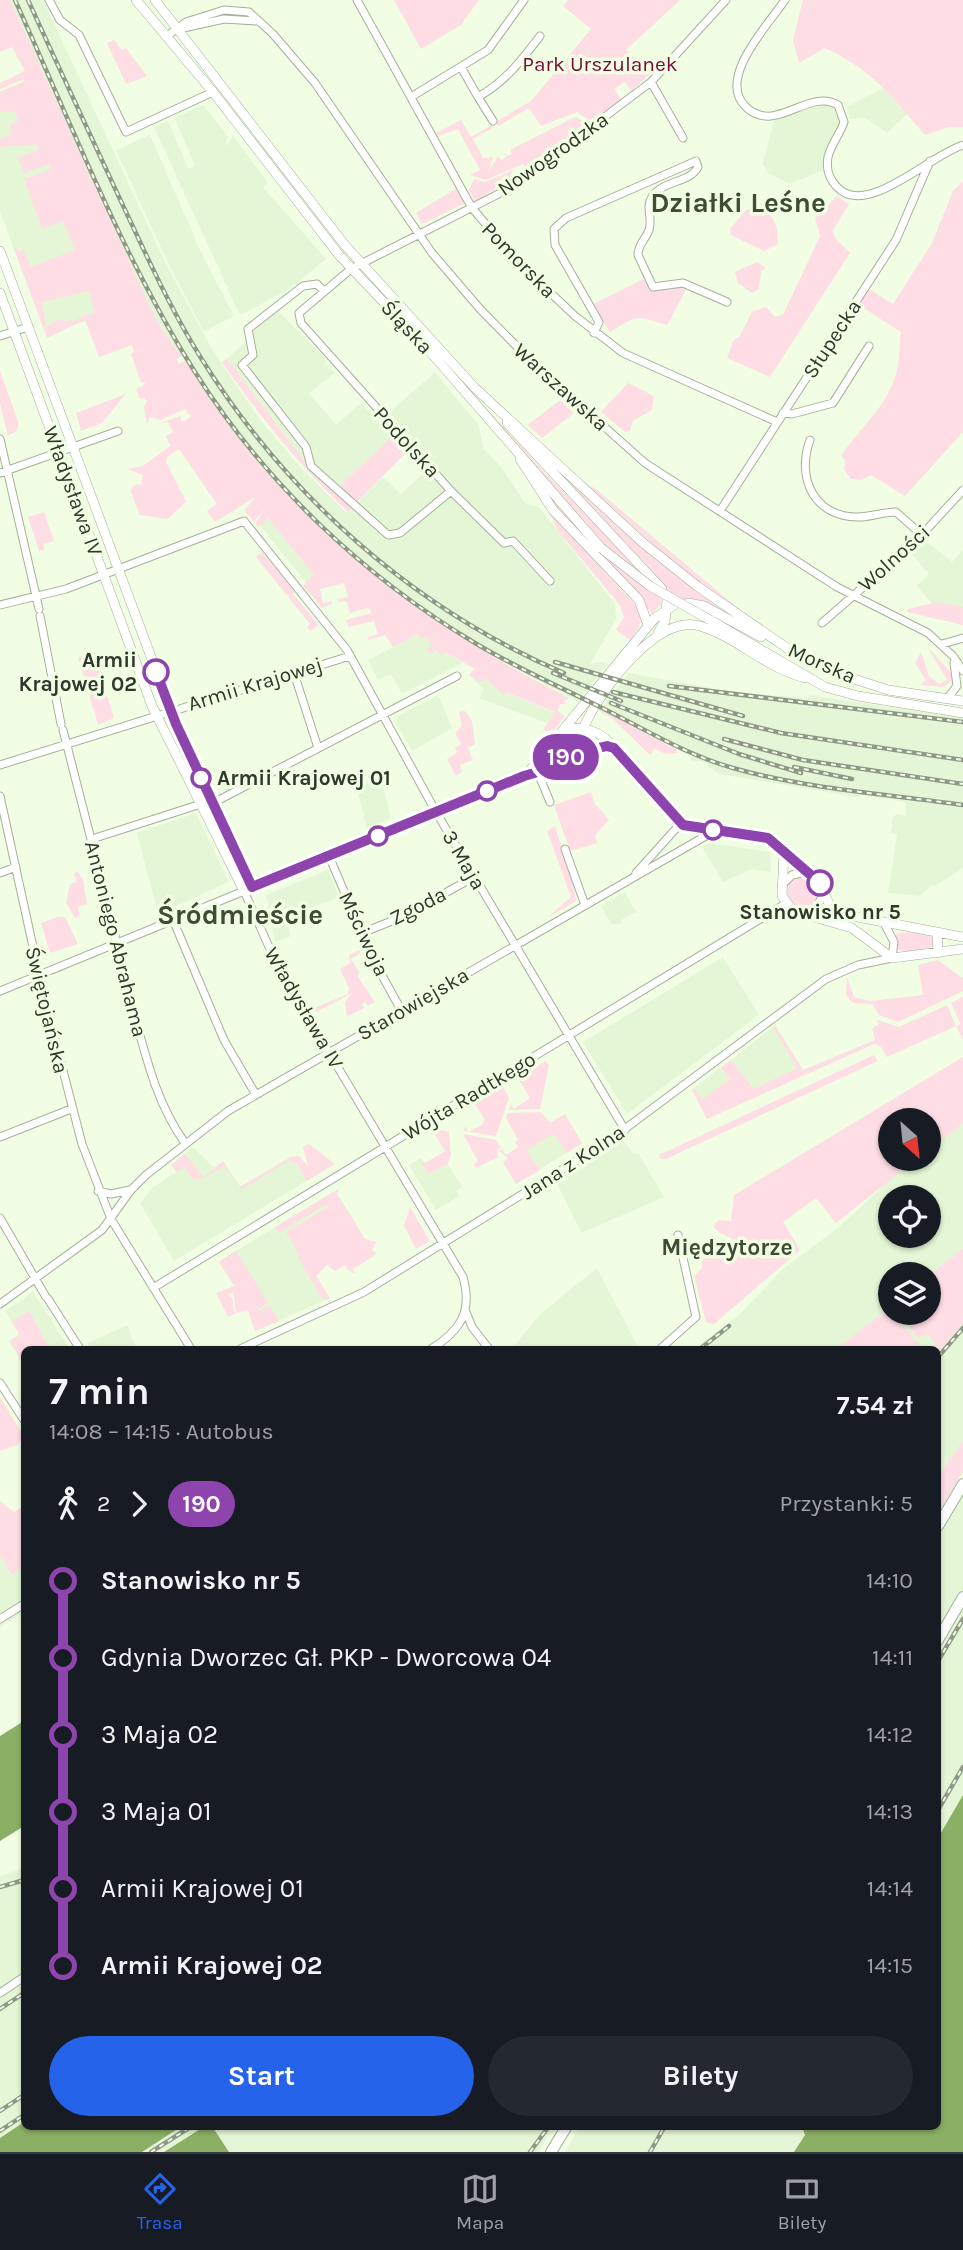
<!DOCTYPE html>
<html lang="pl">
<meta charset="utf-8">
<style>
:root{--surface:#171b24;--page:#242831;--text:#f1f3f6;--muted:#9ea1a6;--line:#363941;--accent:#2563eb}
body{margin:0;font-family:Karla,sans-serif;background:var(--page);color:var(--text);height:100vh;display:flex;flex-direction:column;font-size:26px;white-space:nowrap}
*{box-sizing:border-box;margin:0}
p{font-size:23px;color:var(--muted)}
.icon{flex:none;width:38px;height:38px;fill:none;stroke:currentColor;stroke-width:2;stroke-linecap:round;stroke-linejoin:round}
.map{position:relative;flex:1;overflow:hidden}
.details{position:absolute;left:21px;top:1346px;width:920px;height:784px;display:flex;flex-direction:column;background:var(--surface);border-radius:10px;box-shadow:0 2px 5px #0004}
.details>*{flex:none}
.badge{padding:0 14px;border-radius:23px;font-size:24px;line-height:46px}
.needle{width:46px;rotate:153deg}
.tools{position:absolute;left:878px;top:1108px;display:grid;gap:14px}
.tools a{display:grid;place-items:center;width:63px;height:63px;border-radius:50%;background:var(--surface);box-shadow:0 2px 5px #0004;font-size:35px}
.map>.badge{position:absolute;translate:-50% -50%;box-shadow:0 0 0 4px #fff}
.legs{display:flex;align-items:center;gap:10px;height:77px;padding:0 28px;font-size:23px}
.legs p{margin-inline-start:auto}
.headline{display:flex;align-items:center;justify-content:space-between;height:119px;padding:0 28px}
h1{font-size:38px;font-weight:700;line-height:52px}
.action{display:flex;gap:14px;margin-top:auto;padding:14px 28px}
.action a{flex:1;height:80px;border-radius:42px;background:var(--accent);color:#fff;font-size:28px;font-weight:700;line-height:80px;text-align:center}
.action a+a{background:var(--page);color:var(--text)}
ul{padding:0 28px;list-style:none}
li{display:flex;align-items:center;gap:24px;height:77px;font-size:26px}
li i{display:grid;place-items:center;width:10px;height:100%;margin:0 9px;background:currentColor}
li i::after{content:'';width:18px;height:18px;margin:-9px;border:5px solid;border-radius:50%;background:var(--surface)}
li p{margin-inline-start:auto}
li:first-child i{background:linear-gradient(#0000 50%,currentColor 0)}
li:last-child i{background:linear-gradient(currentColor 50%,#0000 0)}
.dock{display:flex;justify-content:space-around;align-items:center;height:98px;border-top:2px solid var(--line);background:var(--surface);font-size:19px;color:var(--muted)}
.dock a{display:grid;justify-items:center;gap:4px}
.dock .selected{color:var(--accent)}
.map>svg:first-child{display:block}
.built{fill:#e4f6d5;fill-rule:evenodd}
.green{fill:#fedde4}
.water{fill:#8baf64}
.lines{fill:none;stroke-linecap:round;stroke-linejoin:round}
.minor-casing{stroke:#a4b199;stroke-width:9}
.major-casing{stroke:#a4b199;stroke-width:10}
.highway-casing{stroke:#a4b199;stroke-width:12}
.minor{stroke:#fff;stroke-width:7}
.major{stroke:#fff;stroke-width:9}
.highway{stroke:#fff;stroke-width:10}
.rail-casing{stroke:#8f9887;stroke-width:4.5}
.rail{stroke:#f1fee4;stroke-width:2;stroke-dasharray:5;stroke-linecap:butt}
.major-bridge-casing{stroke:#a4b199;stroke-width:10;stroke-linecap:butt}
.major-bridge{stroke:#fff;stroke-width:9}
.line-1-casing{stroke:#fff;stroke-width:16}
.line-1{stroke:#8e44ad;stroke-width:10}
.stop-1-dot{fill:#fff;stroke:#8e44ad;stroke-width:3.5}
.labels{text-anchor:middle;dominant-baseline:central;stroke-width:7;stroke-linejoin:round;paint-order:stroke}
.park-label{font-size:21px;fill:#750a36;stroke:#f1fee4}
.street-label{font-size:21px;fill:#31372d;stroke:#f1fee4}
.stop-label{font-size:21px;font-weight:bold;fill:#31372d;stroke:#f1fee4;text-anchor:end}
.neighbourhood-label{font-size:23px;font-weight:bold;fill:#404b36;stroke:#f1fee4}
.district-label{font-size:28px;font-weight:bold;fill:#404b36;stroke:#f1fee4}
</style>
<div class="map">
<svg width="963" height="2152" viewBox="0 0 963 2152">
<rect width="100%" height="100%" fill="#f1fee4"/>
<path class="built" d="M6,0h37l123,264 47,87 48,70 40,47 46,45 36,-36 18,17 33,-31 -45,-50 46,-41 44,54 4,22 19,20 23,35 14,4 76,97 1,15 -26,45 11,-2 7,2 -31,37 -138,-73 -99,-76 -90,-94 -57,-79 -10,-23 -3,1 -23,-35z
M22,84l101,226 -78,23 -45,-122v-118z
M883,88l24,26 -20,19 -22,-15 -15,1 -3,-12z
M823,104l10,3 7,12 -16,35 -1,16 -33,14 -22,-11 -5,-9 11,-44z
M203,105l24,30 -1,12 7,-11 35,47 -5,4 63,72 -38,31 -48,25 -86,-188 14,-6 20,48 7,-3 -20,-48z
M150,135l50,115 34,66 -30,16 -35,-67 -53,-115z
M278,311l48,48 -1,5 10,9 -26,20 27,32 25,-22 30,34 -57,55 -25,-25 -82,-108 18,-17v-6z
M267,517l48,59 -9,7 -47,-59z
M927,542l25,20 11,-12v63l-32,-10 -14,-17 12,-12 -17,-20z
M419,634l8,2 4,7 31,20 -60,31 -11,-20 -13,6 -10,-20z
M476,669l28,25 2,-2 49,21 -8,10 -68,-25 5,-9 -15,-14z
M629,673l92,17 87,9 1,-4 154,23v150l-28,18 -3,-1 -12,11 -32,-3 9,-58 -6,-3 2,-14 3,-4 10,2v-14l-43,-7 -7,2 -136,-23 -13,-8 1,-3 -18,-3 1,-4 -92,-46z
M438,695l14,33 -40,23 -17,-29 2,-6z
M380,775l11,43 -24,10 -11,-43z
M196,813l33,69 -71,32 -21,-81z
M710,843l60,9 1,20 -19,-3 -29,13 -21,-35z
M328,870l11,27 -53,20 5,19 -16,6 -9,-47z
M625,892l11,20 -15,8 1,4h-11l-10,-18z
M723,957l36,58 -132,99 -44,-72z
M773,1027l25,41 -44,21 -23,-29z
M721,1067l9,12 -27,21 -9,-12z
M565,1114l17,29 -66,41 -13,-22 18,-11 -4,-15 30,-19 3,6z
M963,1124v347l-25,42v-164h-244l45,-34 44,-46 56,-42 55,-51 23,-17 12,-1v-9zM891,1197h38v39h-38zM891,1274h38v38h-38z
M624,1141l9,12 6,1 25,43 -83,36 -24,-50z
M192,1147l23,21 8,-7 17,26 51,-30 17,23 -134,81 -34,-58 12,-15 24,-16 -5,-7z
M421,1158l8,11 19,-5 14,23 -6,4 3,5 -23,14 -27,-45z
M335,1191l22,34 -56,34 25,41 -64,28 -41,-68z
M597,1268l42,81h-127l28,-35z
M33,1292l37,57h-46v17l-15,-25 10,-7 -14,-23z
M127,1325l9,22 -46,2 -2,-6z
M963,1493v302l-25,43v-303z
M0,1555l12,20 12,-10v47l-24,15z
M24,1868v254l-24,16v-262z
M182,2126h23l-41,26h-22z
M212,2126h341l-14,26h-310z
M580,2126h222l3,8 -11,18h-229z"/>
<path class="green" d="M0,0h10l139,305 15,28 18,23 -6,3 3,5 6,-3c90,150 230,260 384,337l-6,4 6,1 -8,1 -4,6 8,6 -14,18 -8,-4 12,-18 -49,-20 -2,3 -19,-17 -5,4 -11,-8 6,-5 -30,-17 -5,3 -3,-5 -8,3 -2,-4 5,-3 -5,-10 -6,3 -3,-5 -25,13 -8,-12 -17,5v-3l10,-3 -4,-13 -25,6 -4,-7 27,-7 -4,-5 -18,5 -4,-12 -7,1 -1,-3 10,-2 -4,-14 -24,6 3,14 9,-2v3l-10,4 -19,-23 11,-10 -46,-57 -10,9 -3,-3 10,-16 -11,14 -10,-12 13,-14 -42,26 -8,-11 10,-7 -38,-55 -11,7 -2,6 20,40 -18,17 -28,-4 -10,-25 6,-6 5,1 2,-10 -16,-6 16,-3 27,-20 -4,-10 7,-4 -5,-10 -13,3 25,-9 2,6 9,-5 -6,-8 -24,11 -11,-3 -3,7 -3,-17 3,-6 -2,-4 -5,2 -4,-9 10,-7 -5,-1 -10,-28 3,-2 -2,-7 -33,12 -14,-37 -38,18 -3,-10 13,-8 16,1 22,-9 -6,-21 -47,11 4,24 -3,1 -29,-78 3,-2 2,5 5,-2 7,17 44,-17 -12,-29 -21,8 -18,-51h6l21,-10 -1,-4 -26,9 -6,-15 20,-8 -2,-6c-13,3 -23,0 -36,4v-9l12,-5 -2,-9 8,-4 -3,-9h-15v-20l25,-11 -1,-2 -24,10v-6l25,-12 -13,-24 -12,5z
M394,0h85l-18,25 -40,24z
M568,0h112l-54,50 25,23 -20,18 -6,-9 -11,7 7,10 -30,22 -14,-9 -36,14 -12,-18 -31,18 -2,-4 35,-21 60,-72 -28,-23z
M803,0h160v127h-15l-23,8c-35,-40 -51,-64 -100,-87l-26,15 -6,-23z
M114,40l8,10 4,-2 21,28 -21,8 -19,-41z
M575,117l7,3 3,6 -62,46 3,-4 -3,-4 -37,16 -16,-5 10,-5 -22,-41 -20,7 -2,-3 25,-13 10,17 21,-12 1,3 -20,11 10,19 10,-1 -5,16 10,-17 3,4 5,-3 -2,-4 4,3 4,-2 -2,-4z
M516,169l-5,4 3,4 5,-2 -44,26 -6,-11 5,-11 11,3z
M963,181v251l-58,64 -34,-21 -10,5 -10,-1 -7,-9 1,-10 -4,-4c16,-25 46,-50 54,-79 5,-13 4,-30 6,-45l-42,-27 10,-16 24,15 39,-61 21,-52z
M457,188l8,15 -43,21 -6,-11z
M837,196l12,8 -16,26 2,8 15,15 -80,124 -43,-19 6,-17 7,-5 12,-24 14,-5 9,10 8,-2 37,-79 -5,-18z
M765,202l12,26 1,16 -14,7 -33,-16 -1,-6 16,-19z
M757,262l9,6 -5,3 -2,18 -7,4 -14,-10 -3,-11z
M365,276l184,201 103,105 10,20 -10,13c-30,-52 -91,-83 -118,-138l64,74 6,-6 -181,-207z
M644,279l8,11 28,-5 7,3 -20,37c-31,-9 -27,-12 -57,7l-17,-28z
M227,359l82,108 43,41 -4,4c-48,-46 -88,-95 -126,-150z
M0,371l19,53 -3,8 -8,3 -8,-31z
M628,383l26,13 -2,14 -19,11 -3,10 -5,1 -24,-20z
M126,394l-24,29 -21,8 -5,-18z
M560,400l14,13 -32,25 -14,-13z
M391,437l15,16 -50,50 -16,-17z
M541,454l114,105 95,69 -43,-26 -22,-1 -20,-11 -11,-18z
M580,479l17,11 149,125 -64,-45z
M549,511l89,97 3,14 -10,19 -15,-11 8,-13 -5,-13 -61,-73z
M44,512l10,29 -11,3 1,6 -5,1 -11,-34z
M262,552l33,39 -2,3 26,31 -8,6 -4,-4 3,-3 -54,-67z
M938,602l25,5v18l-56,-13 1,-3z
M927,646l24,27v8l-7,6 -24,-2 6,-5 -11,-17 6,-11 8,24 10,8 8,-4z
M98,653l3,18 -2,12 8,12 7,23 -16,7 -20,-68z
M465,711l7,10 3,23 -7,4 5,12 -13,5 2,7 -6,4 -9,-17 10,-6 -2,-5 6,-4 -6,-11 7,-7 -3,-14z
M599,711l8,2 70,37v3l-11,1 -12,-5 -4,6 -38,-37z
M591,792l4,12 14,16 -14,15 2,8 -27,8 -16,-46z
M555,826l17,53 4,22 -29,17 24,-21 -24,-66z
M77,871l6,8 4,25 -9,3 2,10 -5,1 -9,-15 4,-19 7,-2 -3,-8z
M786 892a16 16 0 1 1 32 0a16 16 0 1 1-32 0Z
M58,917h7l13,27 -28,9 -9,-30z
M908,932l25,3 2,11 -23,6 -16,-2v-16z
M359,950l2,3 -10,6 8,13 -1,5 17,25 -7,4 -3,-4 -3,2 2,4 -17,9 -2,-15 7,-9 -36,19 -2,-4 34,-14 1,-6 -9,-19 10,-6 -1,-8z
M938,960l25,18v13l-65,31 -19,-7 -7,-11 -19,-1 -7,-8 1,-18 7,20 16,4 53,-6 -5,-30z
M963,997v43l-7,-14 -69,31 -6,-10 -7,-3 -167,75 -15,-29 2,-2 9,11 27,-20 -9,-12 10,-7 23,29 43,-21 -24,-41 2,-2 28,45 72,-30 -3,-12 7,-3 -2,-5 22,7 48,-22 9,21 5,-2 -10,-21z
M874,1055l4,6 -210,97 -7,1 -2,-4z
M963,1057v67l-34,25v-29h-38v38l26,1 -81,64 -20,-25 -33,24 17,28 -86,74 -8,-2 -12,-46 8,-8 -1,-14 3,-10 12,4 3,8 5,-2 -2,-10 11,-5 -13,-6 -7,-7 6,-6 12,1 3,-26z
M546,1061l3,5 -9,43 -31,1 2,-6 3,5 16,-11 -12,-20z
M503,1087l6,11 -13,38 -32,-5 1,-5 4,6 14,-8 1,-6 -9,-14z
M541,1112l9,11 15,-9 17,29 -15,10 -12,-18h-4l-25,16 14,19 -24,14 -13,-22 5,-4 -9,-7 3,-2 4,6 12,-8 -3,-5 3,-2 3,4 -15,-26 2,-5z
M435,1128l14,4 2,23 -3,9 -21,10 -6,-14 4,3 20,-12 -13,-21z
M463,1134l33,6 5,7 -4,3 1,7 -22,11 -2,-4 4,-3z
M309,1144l26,20 -28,17 -10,-17 -7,-4 -48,29c-8,-6 -9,-17 -19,-22l-19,11 -11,1 -9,-12 -7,5 -6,-7 14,-11 19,23 19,-16 17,26 51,-30 8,-1 9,10 -5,-19z
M340,1188l-3,6 28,45 12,3 -5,8 5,4 -24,15 2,5 -7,-4 -2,-5 -11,6 -8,-6 -11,11 14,22 -4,2 -4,-2 -25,-42 2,-2 -13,-22 43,-25 -2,-3 -48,29 -4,-6z
M410,1207l20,34 -14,8 -12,-23z
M963,1249v75l-25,28v-3h-7l5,-6 -9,-9 -9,4 -18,-25 29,-1v-37z
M236,1251l32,52 -10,6 6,4 -2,-5 8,-2 9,15 -24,10 -7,-21 -12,3 -3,-21 -5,3 4,3 3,16 -7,3 -12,-24 18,-7 -15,-24z
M888,1310l36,39h-88l48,-37z
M29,1311l21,38h-26v16l-14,-24 10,-6 -8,-13z
M0,1397l24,40 -7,8 -17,6z
M963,1441v30l-25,43v-38z
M0,1501l14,11 10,-6v59l-12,10 -12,-20z"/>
<path class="water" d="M24,1721v105l-24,15v-105z
M963,1795v357h-169l11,-17 -3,-9h136v-288z
M24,2122v4h158l-40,26h-142v-14z
M205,2126h7l17,26h-65z"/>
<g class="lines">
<g class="minor-casing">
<path id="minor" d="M49,0l11,20 19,15 47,97 87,-40
M357,0l115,208 49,57 54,51 48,37 154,69
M785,0c-17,25 -69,79 -39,107 8,8 20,11 30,8 21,-4 42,-22 62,-10l6,17c-4,12 -13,22 -16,35 -2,11 1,22 9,30 29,32 94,-33 126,-42
M179,29l45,-10 33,2
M167,36l19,-14 38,-12 25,2 24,22 42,49 117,170 48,56 54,55 111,99 192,124 91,46 25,23 10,15
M461,67l17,30c28,-16 43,-36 62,-61
M651,82l32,56
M411,97l77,-47 36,-50
M478,97l15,24
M324,291l-7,-7 -14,2 -55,43 5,26 -11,10 64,82 5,19 77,69 12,-2 51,-42
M594,333l5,-11 -44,-77 -1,-16 12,-11 130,-57 2,6c-8,16 -35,13 -46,30 -7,10 1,21 -3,33 -3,9 -11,14 -11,25l15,32 30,-4 44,19
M0,336l28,-9
M783,413l9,1 41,-11 36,-57
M0,439l39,170
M810,440c-14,38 4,77 48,77 13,0 25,-5 38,-5l26,23
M0,473l118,-42
M720,511l176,-271 34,-79
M550,581l-37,-40 -9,2 -53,-52 -150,-168 -2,-10 52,-44 159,-81 141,-106 75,-82
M0,605l66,-16 178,-68 103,129 89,162 189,318
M40,616l21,108
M822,623l95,-83 46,-50
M942,644l21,-6
M294,673l24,75
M947,699l10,-13 -3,-23
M63,730l52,203c1,29 11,56 20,84 12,44 23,89 50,126
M0,765l350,-109
M538,773l12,29
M0,796l44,201 38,147 29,75 80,130
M213,803l244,-127
M92,839l109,-35
M565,849l20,56
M329,856l43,101 29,53
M0,873l16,-6
M636,873l45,-50
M782,885l10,-10 15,-3
M801,914l15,-6 8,-15
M173,920l51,120 32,55
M362,933l42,-17 70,-39
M0,991l244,-100 34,76 185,310c10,35 -3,54 -32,72
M0,1137l71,-28
M98,1191l13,3 19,-4
M0,1218l46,79
M153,1288l632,-384
M48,1299l32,50
M0,1304l102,-74 29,-40 15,-15 82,-64 488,-281
M466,1312l6,15 17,22
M240,1349l124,-57 246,-152 216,-161 32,-14 34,-7 2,-16 -10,-19
M660,1349l36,-32 -18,-82
M0,1383l24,37
M0,1619l24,-15
M0,1993l24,-16"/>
</g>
<g class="major-casing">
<path id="major" d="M136,0l77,92 126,163 87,92 175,201
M155,0l189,244 131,144 167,154 55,44 103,71 36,16 52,17 75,11
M0,251l176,473 76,163
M0,293l152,413 92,185 317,-130c17,-14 20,-31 31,-50 17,-30 68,-97 108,-85 37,11 64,41 105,52
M507,423l155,166
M520,459l33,51 86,90 9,25
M688,603l16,3 57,31
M710,620l115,67 33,9 105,17
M658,633l7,-12 2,-20
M564,730c15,-4 28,-1 41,8l76,85 94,19 19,21 24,17 12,26 7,7 126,24
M564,730l-2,11 7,14
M569,755l34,-9 11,2
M526,775l128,-156 20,-14
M784,852l-2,44 11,15 59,17 40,30 71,-9
M937,932l1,21"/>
</g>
<g class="highway-casing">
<path id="highway" d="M938,1526l25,-42
M938,1640l25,-43
M551,2152l16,-26"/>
</g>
<use href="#minor" class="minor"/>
<use href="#major" class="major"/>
<use href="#highway" class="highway"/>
<g class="rail-casing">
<path id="rail" d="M15,0c56,123 108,258 180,372 70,111 168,204 280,271 38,23 79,41 119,61 46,22 89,50 139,64 74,21 154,26 230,37
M28,0c30,66 61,132 91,197 26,55 50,110 82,161 86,138 213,251 363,315
M555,662l188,54
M553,673l68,28
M669,686l294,36
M613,692l168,41 182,27
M611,703l128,51 62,19
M724,739l79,21 160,24
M794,767l58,12
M700,1349l29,-23
M938,1357l25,-29
M938,1661l25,-42
M938,1810l25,-43
M0,1887l24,-7
M0,2009l24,-16
M0,2111l24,-16
M0,2131l24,-16
M151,2152l41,-26
M530,2152l19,-26
M650,2152l15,-26"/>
</g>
<use href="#rail" class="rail"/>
<g class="major-bridge-casing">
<path id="major-bridge" d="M601,548l49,38 60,34"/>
</g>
<use href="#major-bridge" class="major-bridge"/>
</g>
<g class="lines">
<g class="line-1-casing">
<path id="line-1" d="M156,672l20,52 76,163 272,-111 27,-8 18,-13 38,-9 7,2 69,77 85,13 52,45"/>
</g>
<use href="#line-1" class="line-1"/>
</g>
<g class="stop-1-dot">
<circle cx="156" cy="672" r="12"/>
<circle cx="201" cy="778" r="9"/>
<circle cx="487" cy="791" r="9"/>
<circle cx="713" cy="830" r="9"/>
<circle cx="378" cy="836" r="9"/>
<circle cx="820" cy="883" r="12"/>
</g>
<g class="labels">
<g class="park-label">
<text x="600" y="64">Park Urszulanek</text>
</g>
<g class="street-label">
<text transform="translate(553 154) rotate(-35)">Nowogrodzka</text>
<text transform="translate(519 260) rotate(46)">Pomorska</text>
<text transform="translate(407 327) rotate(47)">Śląska</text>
<text transform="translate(832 339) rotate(-57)">Słupecka</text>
<text transform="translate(561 387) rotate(42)">Warszawska</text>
<text transform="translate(407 442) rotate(48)">Podolska</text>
<text transform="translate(73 491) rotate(70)">Władysława IV</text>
<text transform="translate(894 558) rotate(-42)">Wolności</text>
<text transform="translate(822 663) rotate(24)">Morska</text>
<text transform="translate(255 684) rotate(-17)">Armii Krajowej</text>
<text transform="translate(464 860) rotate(60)">3 Maja</text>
<text transform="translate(418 906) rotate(-27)">Zgoda</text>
<text transform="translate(364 934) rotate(65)">Mściwoja</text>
<text transform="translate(116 939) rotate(76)">Antoniego Abrahama</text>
<text transform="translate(413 1004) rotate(-30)">Starowiejska</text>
<text transform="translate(304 1008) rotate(60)">Władysława IV</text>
<text transform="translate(47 1010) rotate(77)">Świętojańska</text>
<text transform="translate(469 1096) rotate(-31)">Wójta Radtkego</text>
<text transform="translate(573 1162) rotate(-33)">Jana z Kolna</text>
</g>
<g class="stop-label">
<text x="137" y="660">Armii<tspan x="137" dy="24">Krajowej 02</tspan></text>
<text x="217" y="778" text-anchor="start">Armii Krajowej 01</text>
<text x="820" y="912" text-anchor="middle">Stanowisko nr 5</text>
</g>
<g class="neighbourhood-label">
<text x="727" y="1247">Międzytorze</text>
</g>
<g class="district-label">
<text x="738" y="202">Działki Leśne</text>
<text x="240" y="914">Śródmieście</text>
</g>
</g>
</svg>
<div class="tools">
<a><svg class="needle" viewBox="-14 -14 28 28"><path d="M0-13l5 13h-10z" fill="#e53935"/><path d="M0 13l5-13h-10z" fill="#9ea1a6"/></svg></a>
<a><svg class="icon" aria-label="locate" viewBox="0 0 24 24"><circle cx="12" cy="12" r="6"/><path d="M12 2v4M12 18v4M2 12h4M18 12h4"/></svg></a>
<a><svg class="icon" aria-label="layers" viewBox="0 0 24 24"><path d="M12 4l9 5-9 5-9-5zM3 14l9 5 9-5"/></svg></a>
</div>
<b class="badge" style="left:566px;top:757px;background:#8e44ad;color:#fff">190</b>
<section class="details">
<div class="headline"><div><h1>7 min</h1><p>14:08 – 14:15 · Autobus</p></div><b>7.54 zł</b></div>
<div class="legs"><svg class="icon" aria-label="walk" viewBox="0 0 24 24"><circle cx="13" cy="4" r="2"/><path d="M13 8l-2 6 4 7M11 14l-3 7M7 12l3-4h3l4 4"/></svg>2<svg class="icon" aria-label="forward" viewBox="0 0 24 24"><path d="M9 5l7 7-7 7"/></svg><b class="badge" style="background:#8e44ad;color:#fff">190</b><p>Przystanki: 5</p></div>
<ul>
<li><i style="color:#8e44ad"></i><b>Stanowisko nr 5</b><p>14:10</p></li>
<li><i style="color:#8e44ad"></i><span>Gdynia Dworzec Gł. PKP - Dworcowa 04</span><p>14:11</p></li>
<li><i style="color:#8e44ad"></i><span>3 Maja 02</span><p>14:12</p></li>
<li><i style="color:#8e44ad"></i><span>3 Maja 01</span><p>14:13</p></li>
<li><i style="color:#8e44ad"></i><span>Armii Krajowej 01</span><p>14:14</p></li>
<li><i style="color:#8e44ad"></i><b>Armii Krajowej 02</b><p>14:15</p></li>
</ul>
<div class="action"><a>Start</a><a>Bilety</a></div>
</section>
</div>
<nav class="dock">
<a class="selected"><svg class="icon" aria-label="directions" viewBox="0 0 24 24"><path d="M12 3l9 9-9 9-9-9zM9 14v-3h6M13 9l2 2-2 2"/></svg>Trasa</a>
<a><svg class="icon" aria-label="map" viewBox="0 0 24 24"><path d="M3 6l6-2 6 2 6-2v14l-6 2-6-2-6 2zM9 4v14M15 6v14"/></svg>Mapa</a>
<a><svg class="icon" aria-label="tickets" viewBox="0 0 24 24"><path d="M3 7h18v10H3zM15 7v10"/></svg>Bilety</a>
</nav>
